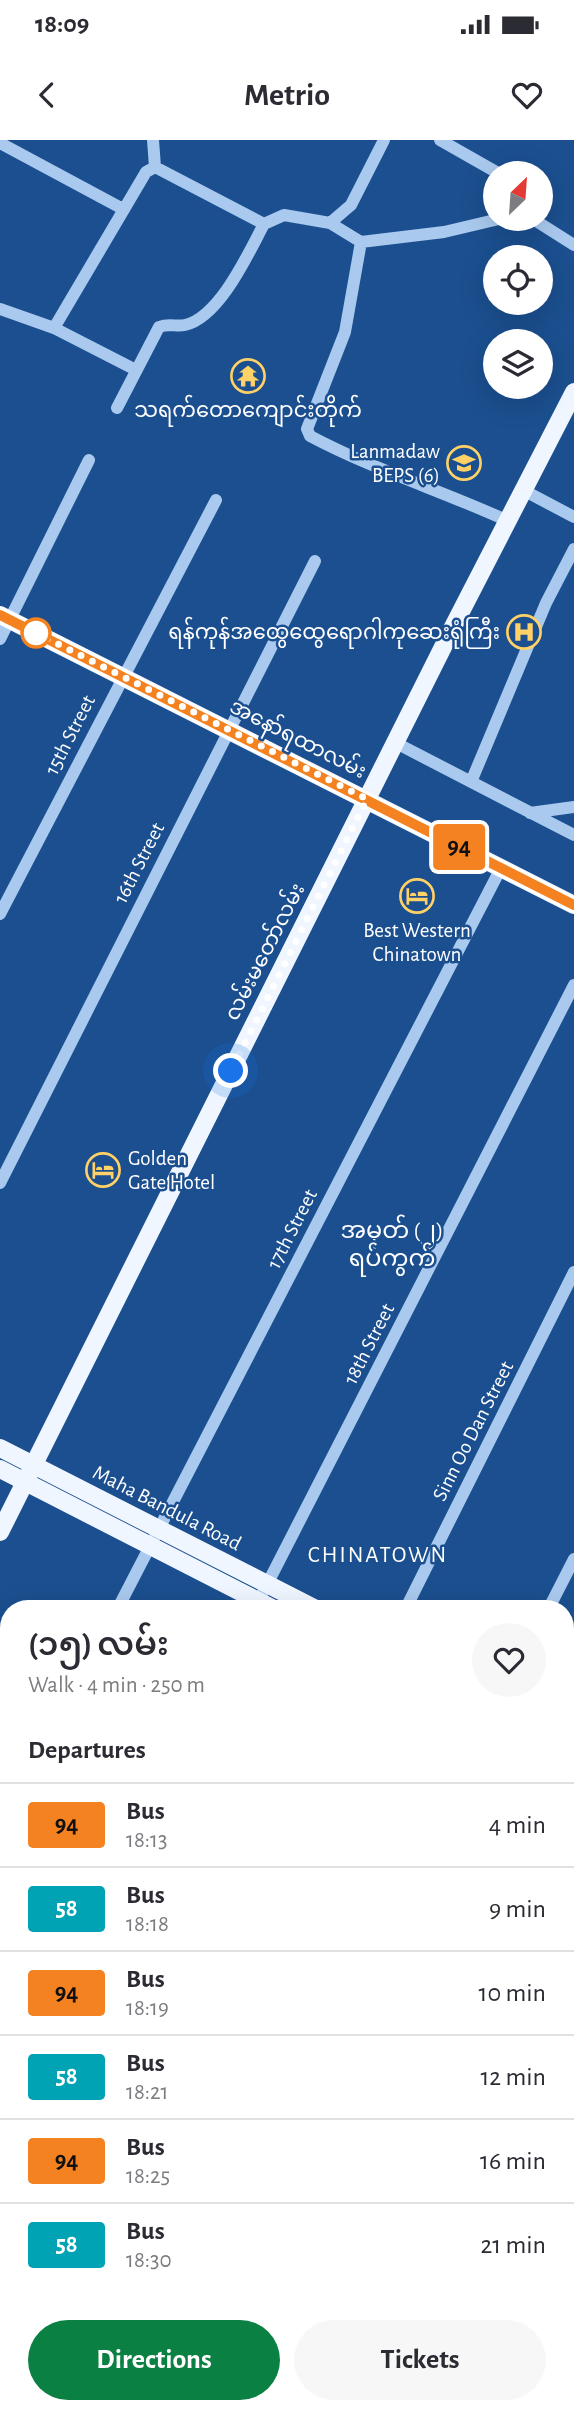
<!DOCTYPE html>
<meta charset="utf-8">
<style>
:root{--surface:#fff;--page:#f7f7f7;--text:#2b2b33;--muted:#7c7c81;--line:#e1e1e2;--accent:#0b8043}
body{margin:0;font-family:"Alegreya Sans","Noto Sans Myanmar",sans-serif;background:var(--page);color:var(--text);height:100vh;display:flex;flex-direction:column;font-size:26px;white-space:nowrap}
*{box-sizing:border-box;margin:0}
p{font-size:23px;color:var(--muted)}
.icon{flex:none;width:38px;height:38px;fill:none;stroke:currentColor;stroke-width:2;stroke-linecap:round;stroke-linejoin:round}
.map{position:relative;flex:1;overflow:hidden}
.side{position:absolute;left:0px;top:1460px;width:574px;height:814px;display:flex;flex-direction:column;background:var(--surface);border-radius:28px 28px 0 0;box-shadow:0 7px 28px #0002}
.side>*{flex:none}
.badge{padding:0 14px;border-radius:5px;font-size:24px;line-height:46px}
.needle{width:46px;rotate:25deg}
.tools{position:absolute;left:483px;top:21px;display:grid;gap:14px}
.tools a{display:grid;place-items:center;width:70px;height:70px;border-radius:50%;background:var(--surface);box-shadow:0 7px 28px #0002;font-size:35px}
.you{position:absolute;width:35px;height:35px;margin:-18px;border:5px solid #fff;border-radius:50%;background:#1a73e8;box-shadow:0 0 0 10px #1a73e833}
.map>.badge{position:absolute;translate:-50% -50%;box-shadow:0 0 0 4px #fff}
h2{padding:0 28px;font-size:26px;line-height:63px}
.round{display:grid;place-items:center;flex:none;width:74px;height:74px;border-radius:37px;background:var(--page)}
.headline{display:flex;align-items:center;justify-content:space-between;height:119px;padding:0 28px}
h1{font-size:33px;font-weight:600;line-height:52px}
.primary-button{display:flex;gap:14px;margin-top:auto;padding:14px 28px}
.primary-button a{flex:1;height:80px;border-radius:42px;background:var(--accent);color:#fff;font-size:28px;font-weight:600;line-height:80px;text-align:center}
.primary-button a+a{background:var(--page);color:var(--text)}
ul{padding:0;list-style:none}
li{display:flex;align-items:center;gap:21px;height:84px;padding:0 28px;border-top:2px solid var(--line)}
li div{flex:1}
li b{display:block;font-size:26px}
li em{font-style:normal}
li .badge{min-width:77px;font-weight:700;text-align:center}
.status{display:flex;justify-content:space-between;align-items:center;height:49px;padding:0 35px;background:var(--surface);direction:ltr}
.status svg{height:19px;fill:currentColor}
header{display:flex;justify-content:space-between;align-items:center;height:91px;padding:0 28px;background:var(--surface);font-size:32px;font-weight:600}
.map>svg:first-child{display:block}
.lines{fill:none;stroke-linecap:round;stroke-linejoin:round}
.minor{stroke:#a9c9ee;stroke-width:12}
.major{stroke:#f0f6ff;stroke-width:18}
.tram{stroke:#fff;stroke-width:2}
.line-casing{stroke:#fff;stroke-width:16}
.line{stroke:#f58220;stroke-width:10}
.walk{stroke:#fff;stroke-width:7;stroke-dasharray:0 12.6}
.stop-dot{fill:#fff;stroke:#f58220;stroke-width:3.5}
.labels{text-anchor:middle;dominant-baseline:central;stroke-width:5;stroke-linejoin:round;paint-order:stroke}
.poi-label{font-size:21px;fill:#fff;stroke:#1b4f8f}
.street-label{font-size:21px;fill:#fff;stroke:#1b4f8f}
.neighbourhood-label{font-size:23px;letter-spacing:2px;fill:#fff;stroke:#1b4f8f}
.quarter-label{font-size:24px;fill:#fff;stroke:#1b4f8f}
</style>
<div class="status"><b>18:09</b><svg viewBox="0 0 49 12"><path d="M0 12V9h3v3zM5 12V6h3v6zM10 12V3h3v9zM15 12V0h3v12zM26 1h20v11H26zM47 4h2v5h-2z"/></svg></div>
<header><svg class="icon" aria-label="back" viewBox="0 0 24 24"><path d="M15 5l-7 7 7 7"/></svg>Metrio<svg class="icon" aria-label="heart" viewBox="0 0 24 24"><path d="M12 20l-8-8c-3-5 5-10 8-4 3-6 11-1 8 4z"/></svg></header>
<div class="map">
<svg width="574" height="2273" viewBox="0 0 574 2273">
<rect width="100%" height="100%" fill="#1b4f8f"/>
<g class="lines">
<path class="minor" d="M153,0l2,27
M440,0l58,33
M0,3l123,66
M533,79l41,26
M330,83l21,-18 33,-65
M361,102l-16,90 -38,97 3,7c64,34 133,55 198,85
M0,169l54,19 82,42
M54,188l92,-156 9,-5 109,57 20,-9 46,8 31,19 83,-10 55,-13
M117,268l42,-81c10,-4 17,0 26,-2 35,-8 64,-73 79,-101
M523,350l51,27
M0,499l89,-179
M396,603l178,92
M471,642l75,-179 28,-54
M530,673l44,-6
M0,774l216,-414
M0,1043l315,-622
M118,1468l383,-740
M255,1468l319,-623
M406,1468l168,-336
M549,1468l25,-49
M565,1706l9,-17
M0,1707l9,-18
M0,1983l9,-18
M281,2273l5,-9"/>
<path class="major" d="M0,475l574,290
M0,1308l314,160
M0,1329l272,139
M0,1392l454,-907 120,-233
M565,1599l9,4
M565,1619l9,5
M565,2036l9,-16
M0,2149l9,4
M0,2173l9,5
M0,2211l9,5
M15,2264l16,9
M104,2264l17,9
M175,2264l16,9
M225,2264l16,9
M442,2273l5,-9"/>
<path class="tram" d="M0,2267l12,6"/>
</g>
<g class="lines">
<g class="line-casing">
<path id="line" d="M0,475l574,290"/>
</g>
<use href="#line" class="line"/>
<path class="walk" d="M36,493l331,166 -136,272"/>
</g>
<defs>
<g id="temple-ring" transform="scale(1.75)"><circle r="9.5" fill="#1b4f8f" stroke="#ffd166" stroke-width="1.5"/><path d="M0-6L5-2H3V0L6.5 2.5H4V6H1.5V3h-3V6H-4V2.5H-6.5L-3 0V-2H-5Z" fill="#ffd166"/></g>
<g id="school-ring" transform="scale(1.75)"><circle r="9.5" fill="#1b4f8f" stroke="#ffd166" stroke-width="1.5"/><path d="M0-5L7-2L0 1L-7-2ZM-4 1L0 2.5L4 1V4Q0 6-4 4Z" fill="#ffd166"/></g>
<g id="hospital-ring" transform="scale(1.75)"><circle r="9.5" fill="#1b4f8f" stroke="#ffd166" stroke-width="1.5"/><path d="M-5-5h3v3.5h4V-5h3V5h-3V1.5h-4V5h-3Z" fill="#ffd166"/></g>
<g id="hotel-ring" transform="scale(1.75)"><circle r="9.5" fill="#1b4f8f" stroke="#ffd166" stroke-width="1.5"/><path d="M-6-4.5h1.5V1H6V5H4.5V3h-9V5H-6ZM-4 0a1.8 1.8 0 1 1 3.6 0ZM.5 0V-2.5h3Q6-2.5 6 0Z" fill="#ffd166"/></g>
</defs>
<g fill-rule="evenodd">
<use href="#temple-ring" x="248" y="236"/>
<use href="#school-ring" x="464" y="323"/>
<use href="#hospital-ring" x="524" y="492"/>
<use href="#hotel-ring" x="417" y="756"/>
<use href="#hotel-ring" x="103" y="1030"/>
</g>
<circle class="stop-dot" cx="36" cy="493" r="14"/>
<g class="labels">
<g class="poi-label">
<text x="248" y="270">သရက်တောကျောင်းတိုက်</text>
<text x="440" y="311" text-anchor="end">Lanmadaw<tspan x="440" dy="24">BEPS (6)</tspan></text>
<text x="500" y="492" text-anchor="end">ရန်ကုန်အထွေထွေရောဂါကုဆေးရုံကြီး</text>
<text x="417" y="790">Best Western<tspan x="417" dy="24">Chinatown</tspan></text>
<text x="128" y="1018" text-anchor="start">Golden<tspan x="128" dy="24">Gate Hotel</tspan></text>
</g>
<g class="street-label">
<text transform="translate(70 595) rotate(-63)">15th Street</text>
<text transform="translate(298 599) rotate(27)">အနော်ရထာလမ်း</text>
<text transform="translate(139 723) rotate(-63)">16th Street</text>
<text transform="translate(265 812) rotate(-63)">လမ်းမတော်လမ်း</text>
<text transform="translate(292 1089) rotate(-63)">17th Street</text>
<text transform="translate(369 1204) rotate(-63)">18th Street</text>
<text transform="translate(473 1291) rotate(-63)">Sinn Oo Dan Street</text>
<text transform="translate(167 1368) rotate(27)">Maha Bandula Road</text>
</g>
<g class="neighbourhood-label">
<text x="378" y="1415">CHINATOWN</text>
</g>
<g class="quarter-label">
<text x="392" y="1091">အမှတ် (၂)<tspan x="392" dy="28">ရပ်ကွက်</tspan></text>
</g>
</g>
</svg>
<div class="tools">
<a><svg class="needle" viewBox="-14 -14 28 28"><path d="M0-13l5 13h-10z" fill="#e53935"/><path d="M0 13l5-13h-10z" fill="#7c7c81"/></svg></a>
<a><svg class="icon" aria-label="locate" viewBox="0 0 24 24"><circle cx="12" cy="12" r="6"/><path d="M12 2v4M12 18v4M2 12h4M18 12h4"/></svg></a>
<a><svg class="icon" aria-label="layers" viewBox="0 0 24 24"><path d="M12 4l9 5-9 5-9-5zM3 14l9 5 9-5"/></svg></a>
</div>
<div class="you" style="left:231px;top:931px"></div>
<b class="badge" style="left:459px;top:707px;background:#f58220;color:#111">94</b>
<section class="side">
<div class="headline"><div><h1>(၁၅) လမ်း</h1><p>Walk · 4 min · 250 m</p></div><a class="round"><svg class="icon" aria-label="heart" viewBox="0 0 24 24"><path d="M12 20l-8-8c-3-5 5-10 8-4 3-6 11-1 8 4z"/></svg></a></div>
<h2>Departures</h2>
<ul>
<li><span class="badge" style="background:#f58220;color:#111">94</span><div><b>Bus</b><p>18:13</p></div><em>4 min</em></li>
<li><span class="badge" style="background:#00a3b4;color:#fff">58</span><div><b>Bus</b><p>18:18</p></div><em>9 min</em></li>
<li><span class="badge" style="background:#f58220;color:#111">94</span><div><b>Bus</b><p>18:19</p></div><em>10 min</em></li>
<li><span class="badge" style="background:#00a3b4;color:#fff">58</span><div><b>Bus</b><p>18:21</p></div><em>12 min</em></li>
<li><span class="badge" style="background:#f58220;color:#111">94</span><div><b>Bus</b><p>18:25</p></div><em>16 min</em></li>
<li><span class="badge" style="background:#00a3b4;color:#fff">58</span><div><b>Bus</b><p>18:30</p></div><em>21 min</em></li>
</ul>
<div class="primary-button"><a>Directions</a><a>Tickets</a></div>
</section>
</div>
